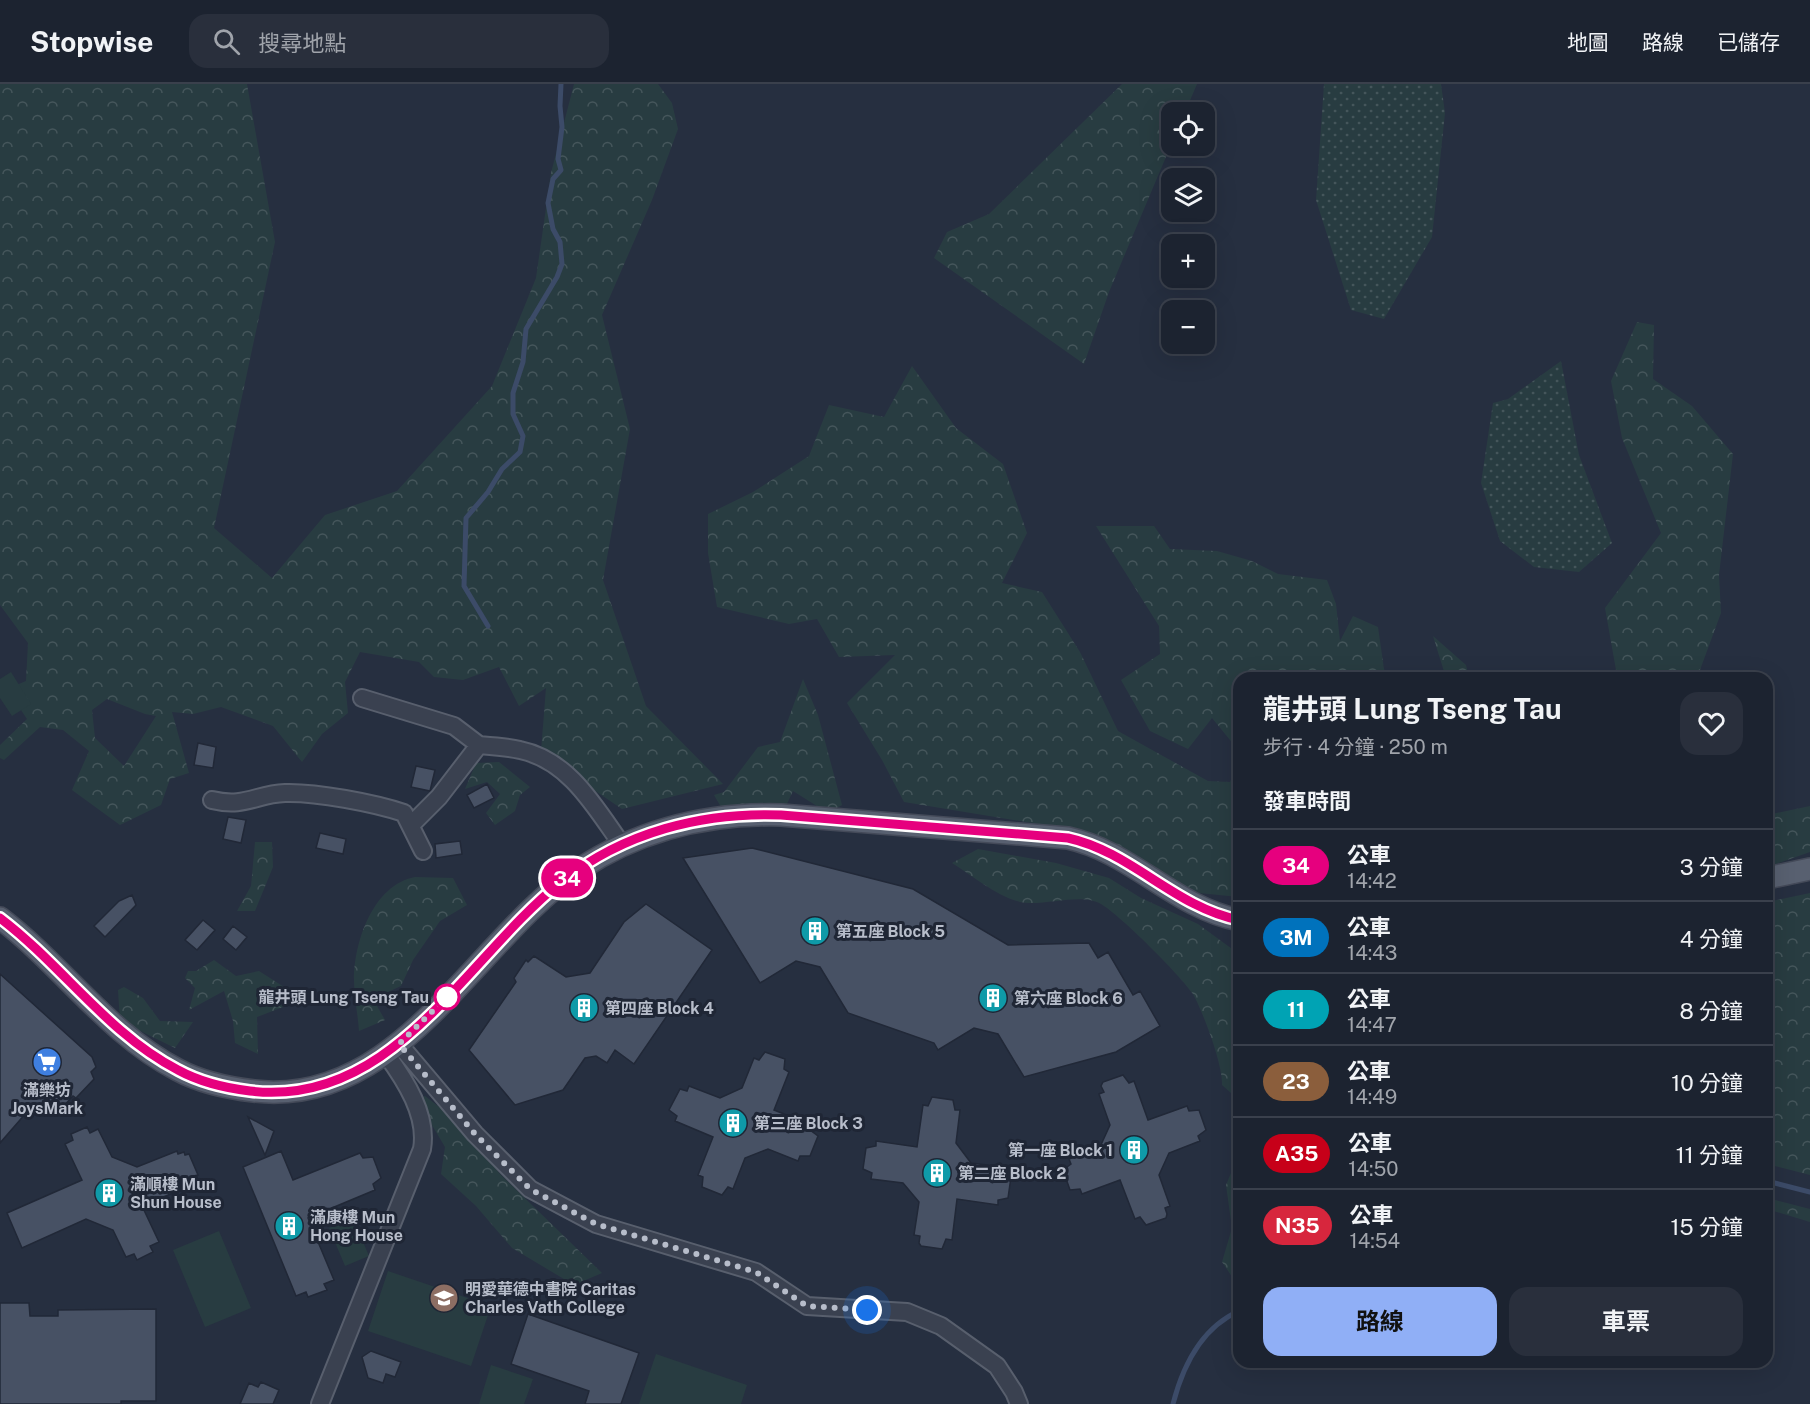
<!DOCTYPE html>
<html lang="zh-TW">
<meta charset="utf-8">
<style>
:root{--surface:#1c2330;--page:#292f3c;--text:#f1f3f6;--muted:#a0a4ab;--line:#3a404c;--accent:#90aff6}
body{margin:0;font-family:"Public Sans","Noto Sans TC",sans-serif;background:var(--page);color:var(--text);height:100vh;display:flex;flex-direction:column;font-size:22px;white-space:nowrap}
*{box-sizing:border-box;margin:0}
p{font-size:20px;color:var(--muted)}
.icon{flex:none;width:33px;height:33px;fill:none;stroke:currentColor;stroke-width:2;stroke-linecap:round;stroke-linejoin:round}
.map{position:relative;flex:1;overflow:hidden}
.drawer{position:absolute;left:1233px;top:588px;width:540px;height:696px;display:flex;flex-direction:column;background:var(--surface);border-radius:18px;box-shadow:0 6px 24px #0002,0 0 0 2px var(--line)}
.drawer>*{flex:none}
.badge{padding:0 12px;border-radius:20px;font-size:21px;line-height:39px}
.controls{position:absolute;left:1161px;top:18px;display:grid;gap:12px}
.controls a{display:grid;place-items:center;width:54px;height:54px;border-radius:12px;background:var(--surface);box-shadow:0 6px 24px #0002,0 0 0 2px var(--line);font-size:30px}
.you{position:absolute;width:30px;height:30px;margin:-15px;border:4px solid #fff;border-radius:50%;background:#1a73e8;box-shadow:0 0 0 9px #1a73e833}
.map>.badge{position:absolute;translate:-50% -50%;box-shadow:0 0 0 3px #fff}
h2{padding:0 30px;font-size:22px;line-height:54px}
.round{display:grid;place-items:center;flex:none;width:63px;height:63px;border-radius:18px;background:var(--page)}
.summary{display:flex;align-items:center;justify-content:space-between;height:102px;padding:0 30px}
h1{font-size:28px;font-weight:700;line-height:45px}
.action{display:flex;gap:12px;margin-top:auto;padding:12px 30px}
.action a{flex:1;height:69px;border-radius:18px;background:var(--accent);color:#111;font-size:24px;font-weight:700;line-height:69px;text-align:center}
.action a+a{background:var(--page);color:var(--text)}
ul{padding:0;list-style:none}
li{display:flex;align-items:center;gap:18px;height:72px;padding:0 30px;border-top:2px solid var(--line)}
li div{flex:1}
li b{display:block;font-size:22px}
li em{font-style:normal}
li .badge{min-width:66px;font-weight:700;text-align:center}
header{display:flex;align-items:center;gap:36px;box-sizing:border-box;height:84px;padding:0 30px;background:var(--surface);border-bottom:2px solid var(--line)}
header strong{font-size:28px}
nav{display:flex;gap:33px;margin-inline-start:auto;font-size:21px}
.search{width:420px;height:54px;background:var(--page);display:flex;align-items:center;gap:15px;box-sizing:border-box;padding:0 21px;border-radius:18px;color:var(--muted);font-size:22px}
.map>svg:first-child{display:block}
.grass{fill:url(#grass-dots)}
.forest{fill:url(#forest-crowns);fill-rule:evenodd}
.park{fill:#283c41}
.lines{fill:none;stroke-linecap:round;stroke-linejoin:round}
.stream{stroke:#3c4b68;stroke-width:5}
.building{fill:#475164;stroke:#212837;stroke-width:1.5}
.minor-casing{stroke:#585f6d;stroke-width:20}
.major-casing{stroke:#444a59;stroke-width:24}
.minor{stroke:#3a4150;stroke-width:16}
.major{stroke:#586070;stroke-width:21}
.line-casing{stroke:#fff;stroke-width:14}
.line{stroke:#e6007e;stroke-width:9}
.walk{stroke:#b7bdca;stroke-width:6;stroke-dasharray:0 10.8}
.stop-dot{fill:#fff;stroke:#e6007e;stroke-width:3}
.labels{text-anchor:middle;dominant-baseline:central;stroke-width:6;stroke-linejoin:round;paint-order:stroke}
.poi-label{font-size:16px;font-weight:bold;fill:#b7bdca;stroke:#1f2635;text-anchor:start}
.stop-label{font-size:16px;font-weight:bold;fill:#b7bdca;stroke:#1f2635;text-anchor:end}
</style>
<header>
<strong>Stopwise</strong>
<div class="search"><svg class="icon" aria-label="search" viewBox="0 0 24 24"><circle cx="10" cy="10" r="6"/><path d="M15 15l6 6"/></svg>搜尋地點</div>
<nav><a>地圖</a><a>路線</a><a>已儲存</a></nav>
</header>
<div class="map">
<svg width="1810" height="1320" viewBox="0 0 1810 1320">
<defs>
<pattern id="grass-dots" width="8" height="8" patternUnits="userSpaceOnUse" patternTransform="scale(1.5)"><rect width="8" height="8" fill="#283c41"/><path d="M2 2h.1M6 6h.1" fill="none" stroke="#45565b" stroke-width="1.8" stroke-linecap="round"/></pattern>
<pattern id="forest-crowns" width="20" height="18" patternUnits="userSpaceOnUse" patternTransform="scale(1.5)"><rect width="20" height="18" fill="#283c41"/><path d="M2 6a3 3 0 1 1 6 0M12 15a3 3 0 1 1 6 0" fill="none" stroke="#45565b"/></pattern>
</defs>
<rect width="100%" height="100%" fill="#262f40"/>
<path class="grass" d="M1324,0h117l4,29 -13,124 -48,82 -33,-9 -35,-110z
M1561,277l18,94 33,88 -33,29 -45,-5 -34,-26 -19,-58 12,-80 15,-4z"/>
<path class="forest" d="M0,0h247l28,158 -61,286 58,50 53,-63 72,-24 95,-105 44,-108 15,-105 23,-89h84l14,19 6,26 -26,71 -50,115 28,114 -27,151 43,126 77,78 -101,25 -37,-25 -45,-20 6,-76 -27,18 -20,-39 -36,13 -29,-3 -15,-15 -59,-10 -15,30 3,31 -26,21 -20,28 -29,-36 -52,-19 -28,7 -21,-2 17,61 -19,6 -9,26 -41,20 -48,-35 17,-39 -26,-21 -23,-3 -36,33 -4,-2v-13l27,-26 -20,-30 19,-8 2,-38 -28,-38zM107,615l38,15 11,2 -32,50 -29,-28 -3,-28z
M1122,0h75l-12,28h-13l-1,33 -62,147 -25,72 -150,-106 13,-26 42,-18z
M1637,238l17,3 -1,54 39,27 41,48 -14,121 2,38 -24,65h-82l1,-8 -11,-62 56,-75 -39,-95 -11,-57z
M912,282l44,62 47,36 24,69 -25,50 40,9 38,60 38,79 90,50 22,1 9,-21v136l-40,-4 -130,-64 -165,-27 -22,-42 -35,-57 48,-48 -56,2 -22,-38 -28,5 -72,-17 -9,-54v-39l45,-22 56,-36 20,-51 55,12z
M1096,442h58l16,23 47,2 35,10 26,13 49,6 9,24 4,37 13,-25 25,11 6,42 4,9h-149v73l-27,-33 -24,31 -38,-18 -29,-51 39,-26 -1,-28z
M1433,552l33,29 3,13h-23z
M803,595l15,36 24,90 -14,8 -35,-22 -8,17 -64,-1 -7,-12 10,-3 34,-45 22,-5z
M499,678l31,25 -10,8 -5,16 -20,14 -9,-12 14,-19 -13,-12 -22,7 11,-26z
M1810,722v46l-43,15v-52z
M255,758h17l1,25 -18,44h-18l14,-25z
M978,765l78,14 53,15 32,20 57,26 41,30v116l-7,-1 7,9v22l-17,-15c1,-20 -19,-73 -29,-91 -12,-18 -73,-79 -92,-90 -20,-12 -58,3 -81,-2 -24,-6 -47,-26 -68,-39z
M415,793l38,1 14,27 -27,16 -27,39 -12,26 -28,13 12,21 -26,11c-1,-16 -5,-34 -5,-51 0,-38 19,-95 61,-103z
M1810,809v282l-43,-11v-262z
M214,876l22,16 23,-5 33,21 -1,12 -34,13 1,37 -23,-11 -2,-22 -9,-30 -35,19 6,-22 -10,-10 3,-7h8z
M124,903l19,11 17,23 33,1 -18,26 -55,-27 -2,-31z
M425,1012l31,24 44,54 102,99 -28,12 -62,-37 -36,-42 -35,-32 4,-27 -28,-47z
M1239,1070v133l-17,-25 10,-34 -6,-43z
M1767,1114l43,11v13l-43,-13z"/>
<path class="park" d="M11,588l20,32 -19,12 -12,-18v-19z
M353,1134l16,38 -24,10 -16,-38z
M219,1147l32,77 -46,19 -32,-77z
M388,1187l103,35 -20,60 -103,-35z
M656,1270l91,31 -6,19h-102z
M491,1281l42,14 -9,25h-45z"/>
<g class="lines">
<path class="stream" d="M488,542l-24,-40 2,-68 22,-26 14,-23 18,-17 3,-16 -10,-22v-21l10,-31 3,-33 31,-52 5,-13 -2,-22 -7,-13 -5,-26 5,-24 8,-9 -3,-11 4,-32 -2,-21 1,-22
M1767,1097l43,11
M1173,1320c10,-39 28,-76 66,-93"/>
</g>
<path class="building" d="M198,659l18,4 -3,21 -19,-3z
M416,682l19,4 -5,21 -19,-4z
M487,700l7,14 -20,10 -7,-13z
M228,733l18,3 -5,23 -18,-4z
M320,749l26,6 -3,15 -27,-6z
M460,757l2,13 -26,4 -1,-14z
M752,764l161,41 95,56 81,-2 9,15 10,-6 25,43 7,-4 20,35 -44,26 -92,25 -26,-43 -24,-6 -36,22 -4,-7 -86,-30 -28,-46 -24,-6 -36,22 -77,-125z
M132,811l4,10 -31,32 -11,-11 25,-25z
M646,820l66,46 -78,114 -19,-14 -8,13 -11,-7 -11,2 -22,32 -48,15 -46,-55 47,-68 -2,-4 12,-18 2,2 6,-6 32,21 24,-4 34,-51z
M203,836l12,10 -18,20 -12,-10z
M233,842l14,11 -11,13 -13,-11z
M0,890l92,83 4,10 -5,5 3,7 -18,19 -3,-2 -12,13 -5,-5 -10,12 -13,-11 -33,38z
M765,968l20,7 -1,10 5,3 -15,38 38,15 -2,5 8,6 -8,20h-10l-2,5 -30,-12 -23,9 -12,31 -5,-2 -6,8 -20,-8 1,-10 -5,-2 15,-38 -38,-16 2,-5 -8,-6 11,-21 7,2 2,-5 31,12 22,-10 12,-30 5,2z
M1123,991l6,8 5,-2 14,39 39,-14 2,5 10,-1 7,20 -8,6 2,5 -31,12 -10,22 11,31 -5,2 2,6 -1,4 -20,7 -6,-8 -5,2 -15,-39 -38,14 -2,-5 -10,1 -7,-20 8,-6 -2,-5 31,-12 10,-22 -11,-31 5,-2 -3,-6 2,-4z
M932,1013l21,3 2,10h5l-4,33 15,20 32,4 -1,6 9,4 -3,21 -10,2v5l-41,-6 -5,41 -6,-1 -4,10 -21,-3 -2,-3 1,-7 -6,-1 5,-33 -16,-19 -32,-4 1,-6 -9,-4 3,-21 10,-2v-5l41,6 6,-42 5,1z
M248,1033l26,14 -9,24z
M87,1043l3,6 8,-4 14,28 25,10 40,-16 1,3 6,-2 1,3 4,-1 9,21 -4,1 2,2 -13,5 2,5 -43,18 17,36 -9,4 3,6 -16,8 -3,-6 -8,3 -13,-27 -27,-11 -64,29 -15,-35 75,-33 -17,-36 8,-4 -2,-6z
M281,1067l12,29 67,-27 3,5 10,-1 8,21 -8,6 2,6 -67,28 26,62 -10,4 3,6 -19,7 -2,-5 -10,4 -53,-129z
M0,1219h29l1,13h28v-6l98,-1v92h-35v3h-121z
M528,1230l111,39 -18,51h-36l4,-13 -78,-27z
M371,1267l30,11 -6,15 -9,-3 -3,9 -15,-5 -6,-21z
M261,1298l18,8 -6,14h-33l9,-21 9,4z"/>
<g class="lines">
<g class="minor-casing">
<path id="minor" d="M362,614l92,28 25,19
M212,716c33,8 44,-6 73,-7 31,-1 89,10 119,20l19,38
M412,740l27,-27 40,-52c13,1 28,2 41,5 49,10 75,57 102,95
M399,960l76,90 55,55 66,35 160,48 51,34 100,6 34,14 56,40 17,26 5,12
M320,1320l102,-255c6,-34 -17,-69 -36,-95"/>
</g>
<g class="major-casing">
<path id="major" d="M1767,794l43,-9
M0,834c62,47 108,116 178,152 24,13 50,18 76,21 147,17 221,-152 326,-222 61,-40 129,-56 201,-54l287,23c64,14 106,69 171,82"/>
</g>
<use href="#minor" class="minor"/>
<use href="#major" class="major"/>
</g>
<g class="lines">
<g class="line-casing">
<path id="line" d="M0,834c62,47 108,116 178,152 22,12 47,18 72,21 143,17 215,-132 311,-209 63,-50 141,-70 220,-67l287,23c64,14 106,69 171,82"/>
</g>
<use href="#line" class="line"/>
<path class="walk" d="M447,913l4,-4 -52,51 76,90 55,55 66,35 160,48 51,34 60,4"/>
</g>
<defs>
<g id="building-disc" transform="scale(1.5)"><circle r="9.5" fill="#0f9aa8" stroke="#1f2635"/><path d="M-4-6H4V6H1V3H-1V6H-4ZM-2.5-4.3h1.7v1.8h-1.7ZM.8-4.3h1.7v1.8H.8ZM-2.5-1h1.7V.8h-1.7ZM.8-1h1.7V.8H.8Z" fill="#fff"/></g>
<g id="supermarket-disc" transform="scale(1.5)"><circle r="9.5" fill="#3f7fe0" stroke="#1f2635"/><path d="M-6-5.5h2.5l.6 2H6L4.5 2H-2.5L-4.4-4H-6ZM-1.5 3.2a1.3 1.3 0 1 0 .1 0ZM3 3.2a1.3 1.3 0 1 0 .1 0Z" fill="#fff"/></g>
<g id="school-disc" transform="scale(1.5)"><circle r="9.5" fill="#8d6e63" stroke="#1f2635"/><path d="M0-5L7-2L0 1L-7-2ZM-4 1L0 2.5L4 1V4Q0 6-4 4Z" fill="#fff"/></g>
</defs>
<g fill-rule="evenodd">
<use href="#building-disc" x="815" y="847"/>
<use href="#building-disc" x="993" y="914"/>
<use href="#building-disc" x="584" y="924"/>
<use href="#supermarket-disc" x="47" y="978"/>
<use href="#building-disc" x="733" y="1039"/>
<use href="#building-disc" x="1134" y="1066"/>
<use href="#building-disc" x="937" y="1089"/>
<use href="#building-disc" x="109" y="1109"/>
<use href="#building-disc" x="289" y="1142"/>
<use href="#school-disc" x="444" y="1214"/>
</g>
<circle class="stop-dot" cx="447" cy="913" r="12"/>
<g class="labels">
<g class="poi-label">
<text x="836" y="847">第五座 Block 5</text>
<text x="1014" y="914">第六座 Block 6</text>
<text x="605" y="924">第四座 Block 4</text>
<text x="47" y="1006" text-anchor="middle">滿樂坊<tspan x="47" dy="18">JoysMark</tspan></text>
<text x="754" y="1039">第三座 Block 3</text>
<text x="1113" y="1066" text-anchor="end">第一座 Block 1</text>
<text x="958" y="1089">第二座 Block 2</text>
<text x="130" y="1100">滿順樓 Mun<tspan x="130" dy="18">Shun House</tspan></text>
<text x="310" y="1133">滿康樓 Mun<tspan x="310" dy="18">Hong House</tspan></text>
<text x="465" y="1205">明愛華德中書院 Caritas<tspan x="465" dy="18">Charles Vath College</tspan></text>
</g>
<g class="stop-label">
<text x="429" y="913">龍井頭 Lung Tseng Tau</text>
</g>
</g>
</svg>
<div class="controls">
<a><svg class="icon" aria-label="locate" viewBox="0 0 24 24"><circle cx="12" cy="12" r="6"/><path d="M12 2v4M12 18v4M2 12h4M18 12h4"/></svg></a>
<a><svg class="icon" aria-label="layers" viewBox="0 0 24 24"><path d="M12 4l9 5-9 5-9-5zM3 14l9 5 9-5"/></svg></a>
<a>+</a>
<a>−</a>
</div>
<div class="you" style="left:867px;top:1226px"></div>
<b class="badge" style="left:567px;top:794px;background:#e6007e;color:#fff">34</b>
<section class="drawer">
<div class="summary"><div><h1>龍井頭 Lung Tseng Tau</h1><p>步行 · 4 分鐘 · 250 m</p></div><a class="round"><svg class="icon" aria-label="heart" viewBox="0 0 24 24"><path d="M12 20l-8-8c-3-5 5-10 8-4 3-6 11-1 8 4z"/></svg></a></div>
<h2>發車時間</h2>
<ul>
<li><span class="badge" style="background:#e6007e;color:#fff">34</span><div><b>公車</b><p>14:42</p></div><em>3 分鐘</em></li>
<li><span class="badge" style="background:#0072bc;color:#fff">3M</span><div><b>公車</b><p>14:43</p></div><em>4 分鐘</em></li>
<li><span class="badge" style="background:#00a3b4;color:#fff">11</span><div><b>公車</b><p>14:47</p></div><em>8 分鐘</em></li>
<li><span class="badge" style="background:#8b5e3c;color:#fff">23</span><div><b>公車</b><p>14:49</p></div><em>10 分鐘</em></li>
<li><span class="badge" style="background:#c70019;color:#fff">A35</span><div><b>公車</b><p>14:50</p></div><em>11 分鐘</em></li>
<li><span class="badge" style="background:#d7263d;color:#fff">N35</span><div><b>公車</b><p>14:54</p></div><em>15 分鐘</em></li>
</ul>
<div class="action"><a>路線</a><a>車票</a></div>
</section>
</div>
